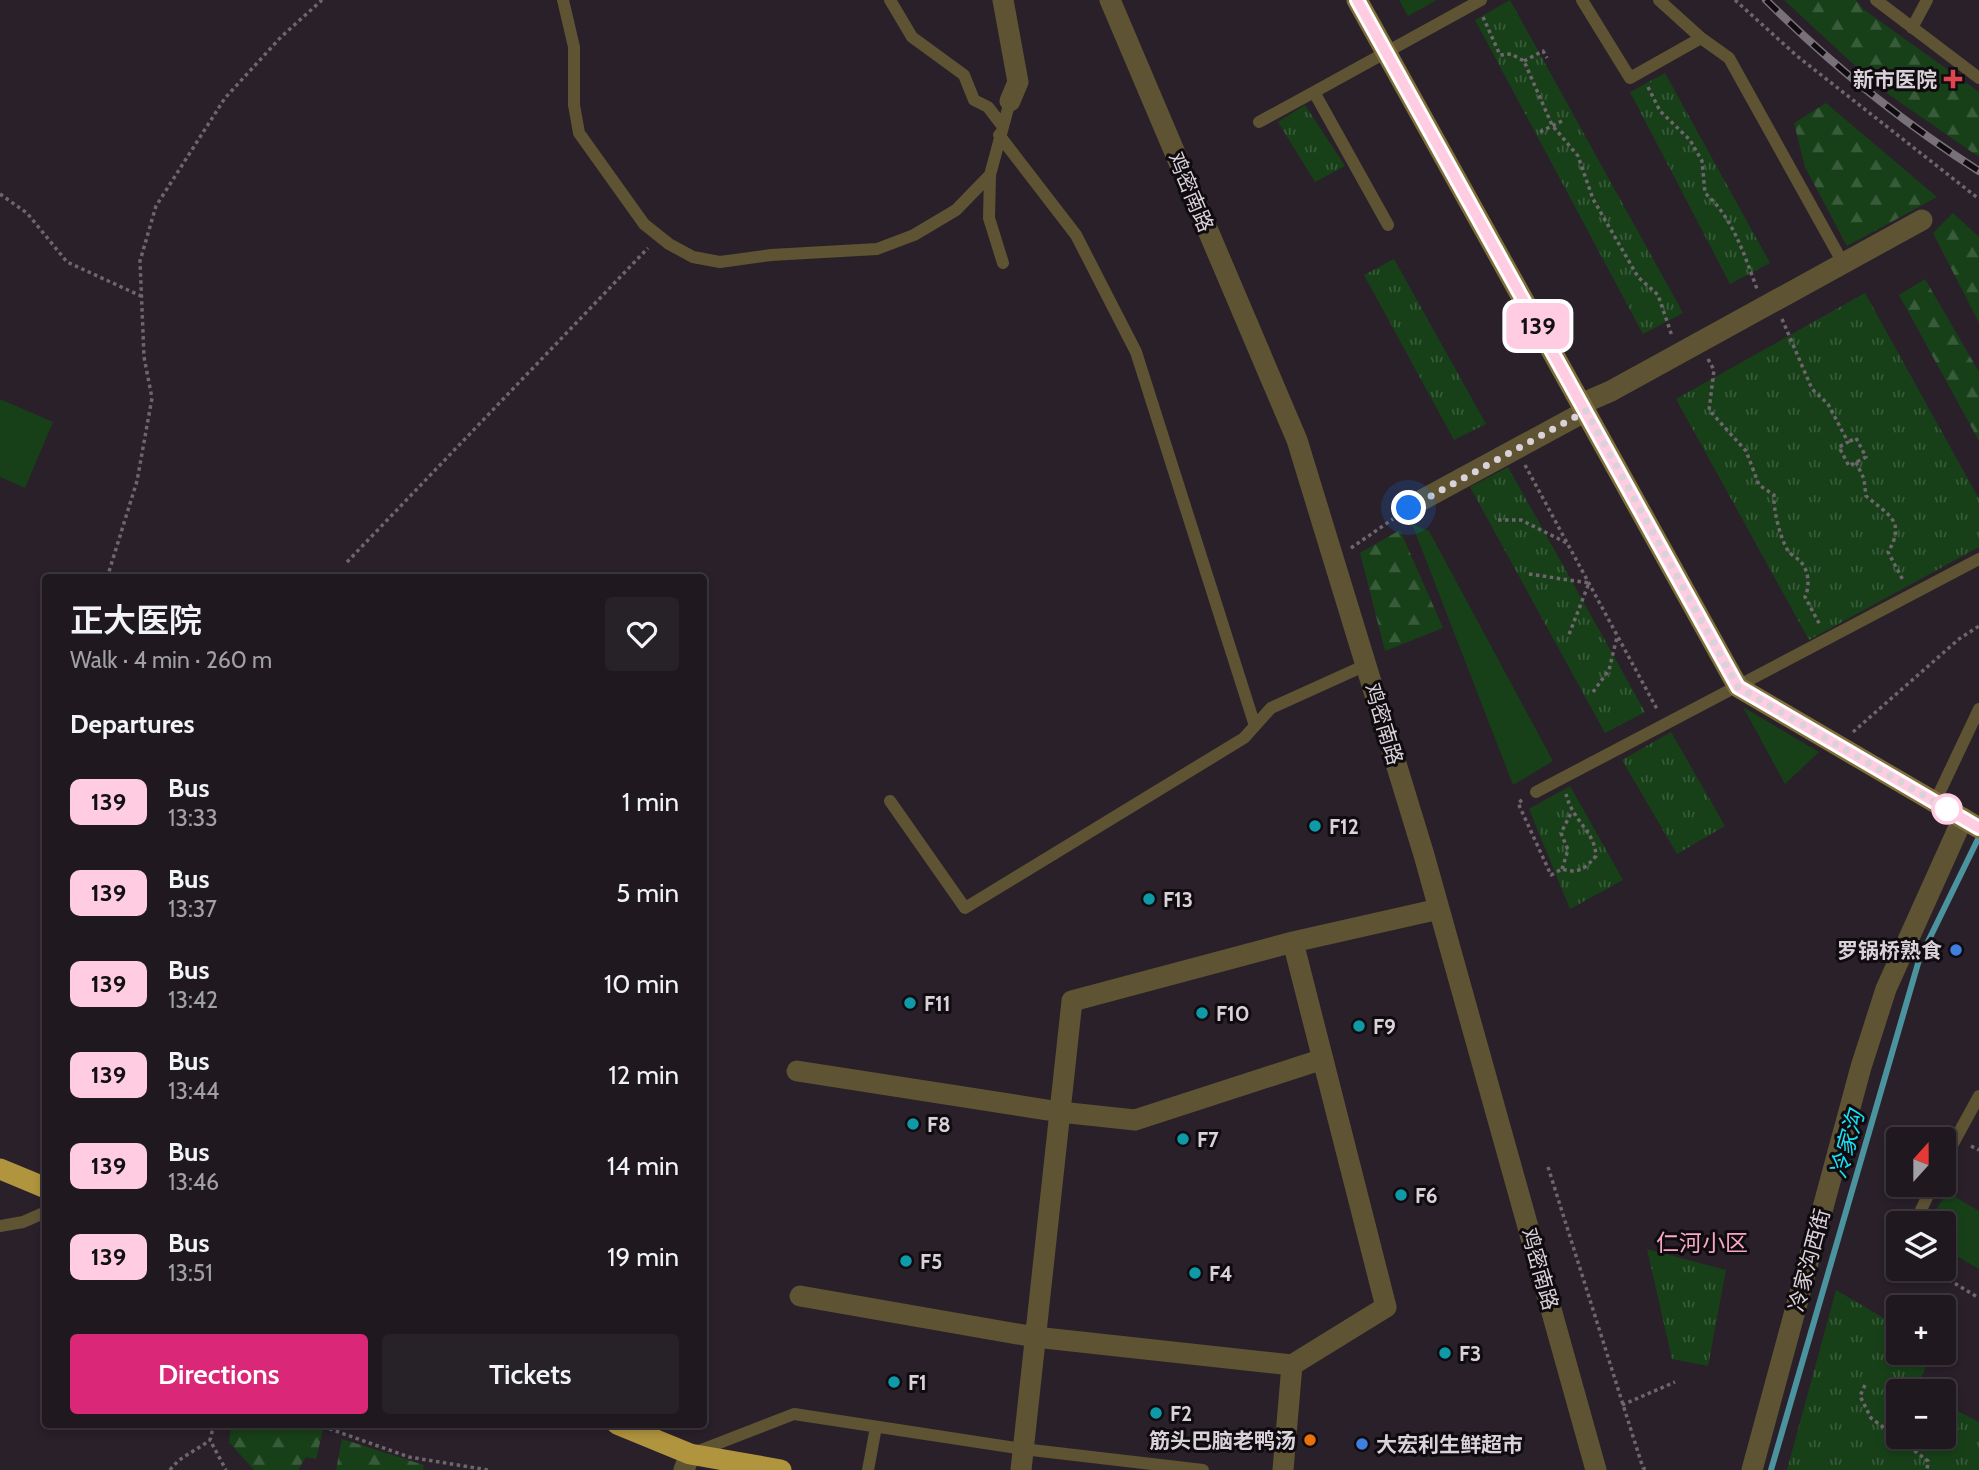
<!DOCTYPE html>
<meta charset="utf-8">
<style>
:root{--surface:#1f181f;--page:#272128;--text:#f1f3f6;--muted:#a1a0a4;--line:#3c373d;--accent:#db2777}
body{margin:0;font-family:Cabin,"Noto Sans SC",sans-serif;background:var(--page);color:var(--text);height:100vh;display:flex;flex-direction:column;font-size:26px;white-space:nowrap}
*{box-sizing:border-box;margin:0}
p{font-size:23px;color:var(--muted)}
.icon{flex:none;width:38px;height:38px;fill:none;stroke:currentColor;stroke-width:2;stroke-linecap:round;stroke-linejoin:round}
.map{position:relative;flex:1;overflow:hidden}
.side{position:absolute;left:42px;top:574px;width:665px;height:854px;display:flex;flex-direction:column;background:var(--surface);border-radius:7px;box-shadow:0 4px 10px #0003,0 0 0 2px var(--line)}
.side>*{flex:none}
.badge{padding:0 14px;border-radius:10px;font-size:24px;line-height:46px}
.needle{width:46px;rotate:21deg}
.buttons{position:absolute;left:1886px;top:1127px;display:grid;gap:14px}
.buttons a{display:grid;place-items:center;width:70px;height:70px;border-radius:7px;background:var(--surface);box-shadow:0 4px 10px #0003,0 0 0 2px var(--line);font-size:35px}
.you{position:absolute;width:35px;height:35px;margin:-18px;border:5px solid #fff;border-radius:50%;background:#1a73e8;box-shadow:0 0 0 10px #1a73e833}
.map>.badge{position:absolute;translate:-50% -50%;box-shadow:0 0 0 4px #fff}
h2{padding:0 28px;font-size:26px;line-height:63px}
.round{display:grid;place-items:center;flex:none;width:74px;height:74px;border-radius:7px;background:var(--page)}
.summary{display:flex;align-items:center;justify-content:space-between;height:119px;padding:0 28px}
h1{font-size:33px;font-weight:600;line-height:52px}
.action{display:flex;gap:14px;margin-top:auto;padding:14px 28px}
.action a{flex:1;height:80px;border-radius:7px;background:var(--accent);color:#fff;font-size:28px;font-weight:600;line-height:80px;text-align:center}
.action a+a{background:var(--page);color:var(--text)}
ul{padding:0;list-style:none}
li{display:flex;align-items:center;gap:21px;height:91px;padding:0 28px}
li div{flex:1}
li b{display:block;font-size:26px}
li em{font-style:normal}
li .badge{min-width:77px;font-weight:700;text-align:center}
.map>svg:first-child{display:block}
.grass{fill:#174018}
.forest{fill:url(#forest-firs)}
.park{fill:url(#park-tufts)}
.lines{fill:none;stroke-linecap:round;stroke-linejoin:round}
.stream{stroke:#4b949f;stroke-width:6}
.path{stroke:#6e656d;stroke-width:3.5;stroke-dasharray:3.5 3.5;stroke-linecap:butt}
.lane{stroke:#5e5333;stroke-width:12}
.street{stroke:#5e5333;stroke-width:21}
.secondary{stroke:#806e39;stroke-width:21}
.highway{stroke:#b0943e;stroke-width:21}
.rail-casing{stroke:#797179;stroke-width:8}
.rail{stroke:#0f0b0f;stroke-width:5;stroke-dasharray:16;stroke-linecap:butt}
.line-casing{stroke:#fff;stroke-width:16}
.line{stroke:#ffcce2;stroke-width:10}
.walk{stroke:#d9d2d8;stroke-width:7;stroke-dasharray:0 12.6}
.health-dot{fill:#e0444e;stroke:#0f0b0f;stroke-width:2.5}
.stop-dot{fill:#fff;stroke:#ffcce2;stroke-width:3.5}
.culture-dot{fill:#0f9aa8;stroke:#0f0b0f;stroke-width:2.5}
.shop-dot{fill:#3f7fe0;stroke:#0f0b0f;stroke-width:2.5}
.food-dot{fill:#e8710a;stroke:#0f0b0f;stroke-width:2.5}
.labels{text-anchor:middle;dominant-baseline:central;stroke-width:6;stroke-linejoin:round;paint-order:stroke}
.poi-label{font-size:21px;font-weight:bold;fill:#d9d2d8;stroke:#0f0b0f;text-anchor:start}
.street-label{font-size:21px;fill:#d9d2d8;stroke:#0f0b0f}
.water-label{font-size:23px;font-style:italic;fill:#19e0f7;stroke:#0f0b0f}
.neighbourhood-label{font-size:23px;fill:#f7a7c4;stroke:#0f0b0f}
</style>
<div class="map">
<svg width="1979" height="1470" viewBox="0 0 1979 1470">
<defs>
<pattern id="forest-firs" width="22" height="20" patternUnits="userSpaceOnUse" patternTransform="scale(1.75)"><rect width="22" height="20" fill="#174018"/><path d="M5 1l3.5 6h-7zM16 11l3.5 6h-7z" fill="#385b39"/></pattern>
<pattern id="park-tufts" width="24" height="20" patternUnits="userSpaceOnUse" patternTransform="scale(1.75)"><rect width="24" height="20" fill="#174018"/><path d="M3 7l-1-3M5 7V3M7 7l1-3M15 17l-1-3M17 17v-4M19 17l1-3" fill="none" stroke="#385b39"/></pattern>
</defs>
<rect width="100%" height="100%" fill="#292029"/>
<path class="grass" d="M0,399l53,23 -28,66 -25,-11z
M1412,524l17,7 124,230 -40,24z
M1743,707l76,45 -34,32z
M1947,1192l32,19v58l-35,-20v-26h-16z"/>
<path class="forest" d="M1784,0h72l7,9 116,83v65l-101,-70z
M1826,103l111,94 -90,49 -42,-79 -11,-44z
M1953,213l26,24v86l-46,-90z
M1925,279l54,93v69l-80,-146z
M1400,530l43,98 -58,23 -25,-98z
M231,1425h67l25,5 -7,29 -10,-2 -8,13h-44l-25,-28z
M342,1439l82,26 -1,5h-87z"/>
<path class="park" d="M1399,0h38l-29,16z
M1510,0l173,313 -40,21 -168,-314z
M1665,73l105,190 -40,21 -100,-192z
M1305,105l40,61 -30,16 -37,-60z
M1394,259l92,165 -32,16 -90,-165z
M1865,293l114,206v48l-170,93 -133,-241z
M1508,467l137,245 -40,21 -135,-246z
M1671,732l54,94 -48,28 -55,-94z
M1570,786l53,94 -53,29 -41,-100z
M1647,1249l79,21 -18,96 -36,-7z
M1836,1290l63,37v26h33l-16,36 4,2h-21v46h45v-33l35,18v48h-192z"/>
<g class="lines">
<path class="stream" d="M1771,1470l148,-510 60,-123"/>
<path class="path" d="M1735,0l62,56 182,143
M1483,17l17,38 11,-1 13,7 28,64 26,31 15,43 45,78 20,18 14,41
M1524,61l19,-10 4,7
M1648,87l12,24 30,29 12,21 3,32c28,25 39,61 52,96
M1540,132l24,-12
M0,194l27,19 40,49 74,34
M1782,319l30,70 16,15 20,38 -9,5 10,19 17,-9 -10,-19 -8,4
M1708,359l6,11 -5,40 37,41 13,34 15,10c-1,14 6,42 13,54 2,5 9,8 13,12 9,9 10,25 5,36l15,28
M1856,462l8,17 2,17c24,20 40,26 22,56l16,30
M1525,465l133,246
M1498,520h23l46,23
M1351,548l42,-29
M347,562l301,-314
M1529,574l60,9 -21,54
M107,578l30,-97 15,-83 -8,-41 -4,-96 16,-55 69,-108 56,-61 41,-37
M1593,692l16,-22 8,-33
M1853,732l106,-93 20,-13
M1522,800l-4,3 33,72 11,-6c16,5 23,0 34,-13 -1,-25 -23,-34 -30,-62
M1562,869l6,-19 -7,-17 10,-20
M1971,1146l8,4
M1548,1167l95,301 5,2
M1931,1269l48,29
M1865,1385l-5,11 11,22 57,43 -1,9
M1622,1405l53,-23
M214,1424l-4,16 16,30
M316,1424l93,33 79,13
M170,1470c10,-14 26,-19 40,-30"/>
<path class="lane" d="M563,0l11,47v58l5,28 65,91 25,20 24,13 27,5 51,-7 106,-6 37,-14 42,-25 34,-35
M890,0l22,37 52,38 10,25 14,7 13,17
M1582,0l48,78 71,-40
M1659,0l42,38 28,20 114,205
M1876,0l103,78
M1912,28l15,-28
M1259,122l55,-30
M999,135l77,100 60,117 119,374
M1388,225l-74,-133 167,-92
M1003,263l-14,-45 1,-43 20,-74
M1536,792l443,-233
M890,801l75,107 279,-170 27,-30 95,-43
M1935,802l44,-93
M1944,1160l35,-64
M1921,1210l12,-25
M0,1226l23,-4 23,-10
M696,1452l98,-38 229,35 180,21
M868,1470l8,-43"/>
<path class="street" d="M1003,0l15,82 -8,19
M1110,0l187,440 127,415 172,615
M1581,404l30,-13 311,-171
M1409,507l177,-96
M797,1071l263,41 75,8 188,-61
M800,1296l235,41 257,28 94,-58 -93,-365
M684,1470l6,-16
M1021,1470l51,-469 221,-59 146,-33
M1283,1470l9,-105
M1752,1470l109,-403 25,-78 77,-171"/>
<path class="secondary" d="M1357,0l381,687 241,141"/>
<path class="highway" d="M0,1169l46,19
M617,1424l73,30 91,16"/>
<g class="rail-casing">
<path id="rail" d="M1766,0c64,63 137,123 213,171"/>
</g>
<use href="#rail" class="rail"/>
</g>
<g class="lines">
<g class="line-casing">
<path id="line" d="M1357,0l381,687 241,141"/>
</g>
<use href="#line" class="line"/>
<path class="walk" d="M1409,508l177,-97 152,276 209,122"/>
</g>
<path class="health-dot" d="M1949.5 68.5h7v7h7v7h-7v7h-7v-7h-7v-7h7z"/>
<circle class="stop-dot" cx="1947" cy="809" r="14"/>
<g class="culture-dot">
<circle cx="1315" cy="826" r="7"/>
<circle cx="1149" cy="899" r="7"/>
<circle cx="910" cy="1003" r="7"/>
<circle cx="1202" cy="1013" r="7"/>
<circle cx="1359" cy="1026" r="7"/>
<circle cx="913" cy="1124" r="7"/>
<circle cx="1183" cy="1139" r="7"/>
<circle cx="1401" cy="1195" r="7"/>
<circle cx="906" cy="1261" r="7"/>
<circle cx="1195" cy="1273" r="7"/>
<circle cx="1445" cy="1353" r="7"/>
<circle cx="894" cy="1382" r="7"/>
<circle cx="1156" cy="1413" r="7"/>
</g>
<g class="shop-dot">
<circle cx="1956" cy="950" r="7"/>
<circle cx="1362" cy="1444" r="7"/>
</g>
<circle class="food-dot" cx="1310" cy="1440" r="7"/>
<g class="labels">
<g class="poi-label">
<text x="1937" y="79" text-anchor="end">新市医院</text>
<text x="1329" y="826">F12</text>
<text x="1163" y="899">F13</text>
<text x="1942" y="950" text-anchor="end">罗锅桥熟食</text>
<text x="924" y="1003">F11</text>
<text x="1216" y="1013">F10</text>
<text x="1373" y="1026">F9</text>
<text x="927" y="1124">F8</text>
<text x="1197" y="1139">F7</text>
<text x="1415" y="1195">F6</text>
<text x="920" y="1261">F5</text>
<text x="1209" y="1273">F4</text>
<text x="1459" y="1353">F3</text>
<text x="908" y="1382">F1</text>
<text x="1170" y="1413">F2</text>
<text x="1296" y="1440" text-anchor="end">筋头巴脑老鸭汤</text>
<text x="1376" y="1444">大宏利生鲜超市</text>
</g>
<g class="street-label">
<text transform="translate(1191 192) rotate(67)">鸡密南路</text>
<text transform="translate(1384 724) rotate(73)">鸡密南路</text>
<text transform="translate(1809 1260) rotate(-75)">冷家沟西街</text>
<text transform="translate(1540 1269) rotate(74)">鸡密南路</text>
</g>
<g class="water-label">
<text transform="translate(1847 1144) rotate(-74)">冷家沟</text>
</g>
<g class="neighbourhood-label">
<text x="1702" y="1243">仁河小区</text>
</g>
</g>
</svg>
<div class="buttons">
<a><svg class="needle" viewBox="-14 -14 28 28"><path d="M0-13l5 13h-10z" fill="#e53935"/><path d="M0 13l5-13h-10z" fill="#a1a0a4"/></svg></a>
<a><svg class="icon" aria-label="layers" viewBox="0 0 24 24"><path d="M12 4l9 5-9 5-9-5zM3 14l9 5 9-5"/></svg></a>
<a>+</a>
<a>−</a>
</div>
<div class="you" style="left:1409px;top:508px"></div>
<b class="badge" style="left:1538px;top:326px;background:#ffcce2;color:#111">139</b>
<section class="side">
<div class="summary"><div><h1>正大医院</h1><p>Walk · 4 min · 260 m</p></div><a class="round"><svg class="icon" aria-label="heart" viewBox="0 0 24 24"><path d="M12 20l-8-8c-3-5 5-10 8-4 3-6 11-1 8 4z"/></svg></a></div>
<h2>Departures</h2>
<ul>
<li><span class="badge" style="background:#ffcce2;color:#111">139</span><div><b>Bus</b><p>13:33</p></div><em>1 min</em></li>
<li><span class="badge" style="background:#ffcce2;color:#111">139</span><div><b>Bus</b><p>13:37</p></div><em>5 min</em></li>
<li><span class="badge" style="background:#ffcce2;color:#111">139</span><div><b>Bus</b><p>13:42</p></div><em>10 min</em></li>
<li><span class="badge" style="background:#ffcce2;color:#111">139</span><div><b>Bus</b><p>13:44</p></div><em>12 min</em></li>
<li><span class="badge" style="background:#ffcce2;color:#111">139</span><div><b>Bus</b><p>13:46</p></div><em>14 min</em></li>
<li><span class="badge" style="background:#ffcce2;color:#111">139</span><div><b>Bus</b><p>13:51</p></div><em>19 min</em></li>
</ul>
<div class="action"><a>Directions</a><a>Tickets</a></div>
</section>
</div>
